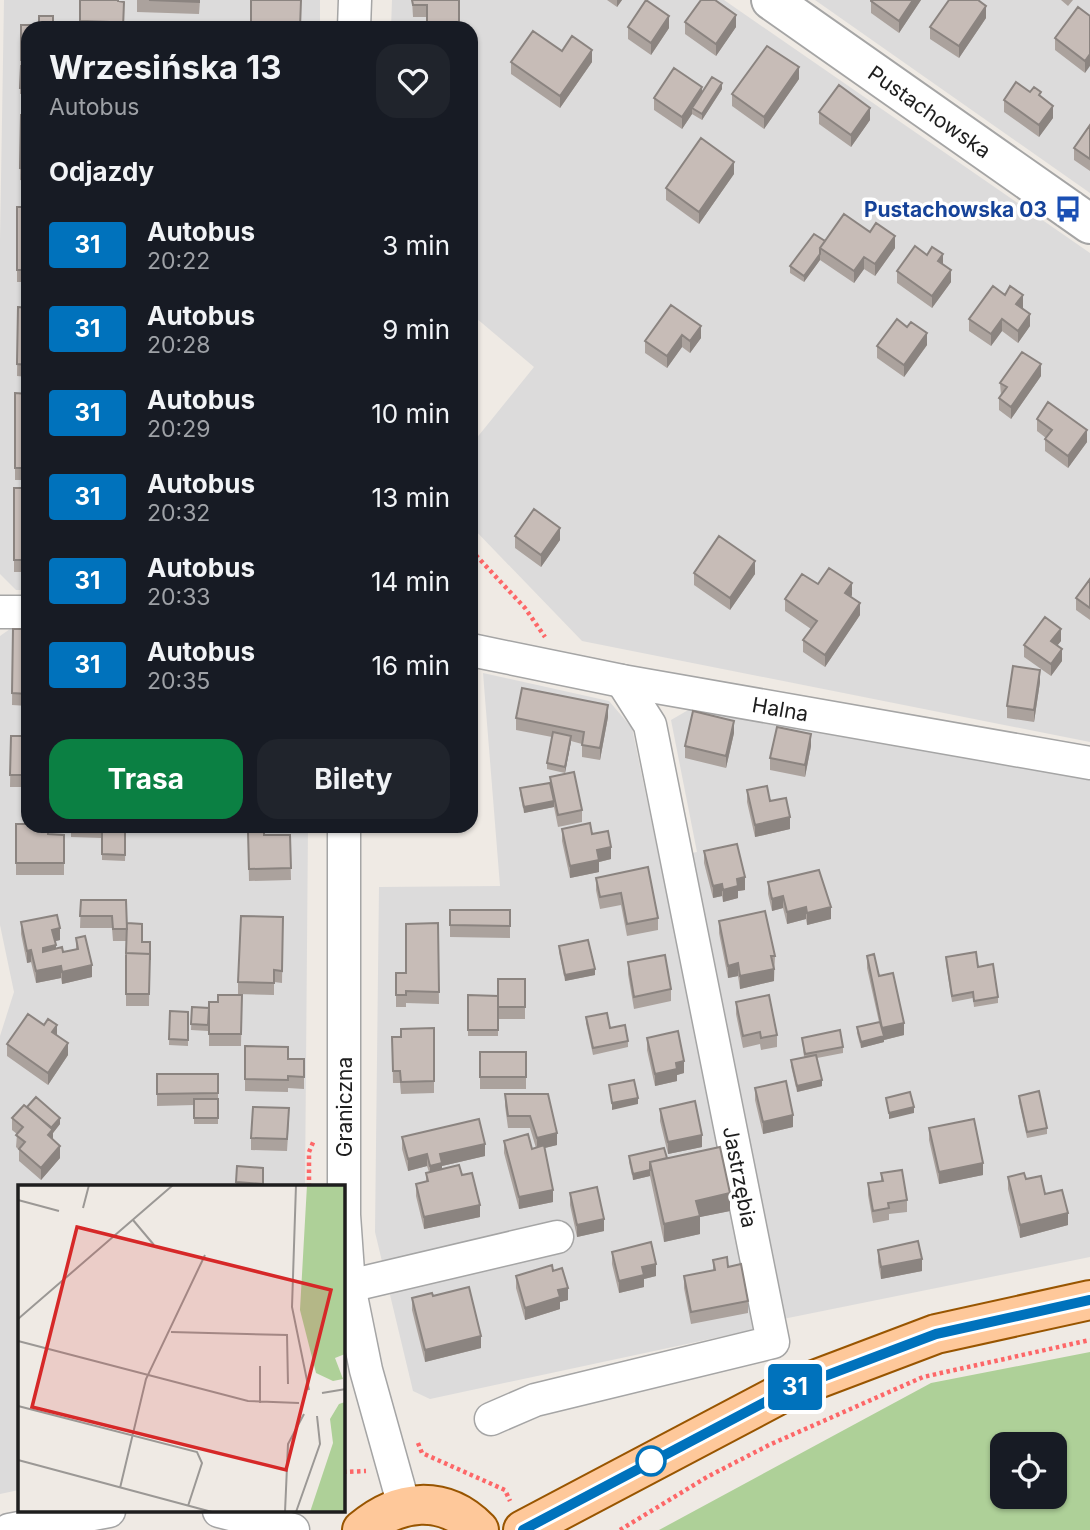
<!DOCTYPE html>
<html lang="pl">
<meta charset="utf-8">
<style>
:root{--surface:#171b24;--page:#20242c;--text:#f1f3f6;--muted:#9ea1a6;--accent:#0b8043}
body{margin:0;font-family:Inter,sans-serif;background:var(--page);color:var(--text);height:100vh;display:flex;flex-direction:column;font-size:26px;white-space:nowrap}
*{box-sizing:border-box;margin:0}
p{font-size:23px;color:var(--muted)}
.icon{flex:none;width:38px;height:38px;fill:none;stroke:currentColor;stroke-width:2;stroke-linecap:round;stroke-linejoin:round}
.map{position:relative;flex:1;overflow:hidden}
.panel{position:absolute;left:21px;top:21px;width:457px;height:812px;display:flex;flex-direction:column;background:var(--surface);border-radius:21px;box-shadow:0 2px 5px #0004}
.panel>*{flex:none}
.badge{padding:0 14px;border-radius:5px;font-size:24px;line-height:46px}
.controls{position:absolute;left:990px;top:1432px;display:grid;gap:14px}
.controls a{display:grid;place-items:center;width:77px;height:77px;border-radius:14px;background:var(--surface);box-shadow:0 2px 5px #0004;font-size:35px}
.map>.badge{position:absolute;translate:-50% -50%;box-shadow:0 0 0 4px #fff}
h2{padding:0 28px;font-size:26px;line-height:63px}
.round{display:grid;place-items:center;flex:none;width:74px;height:74px;border-radius:21px;background:var(--page)}
.head{display:flex;align-items:center;justify-content:space-between;height:119px;padding:0 28px}
h1{font-size:33px;font-weight:700;line-height:52px}
.action{display:flex;gap:14px;margin-top:auto;padding:14px 28px}
.action a{flex:1;height:80px;border-radius:21px;background:var(--accent);color:#fff;font-size:28px;font-weight:700;line-height:80px;text-align:center}
.action a+a{background:var(--page);color:var(--text)}
ul{padding:0;list-style:none}
li{display:flex;align-items:center;gap:21px;height:84px;padding:0 28px}
li div{flex:1}
li b{display:block;font-size:26px}
li em{font-style:normal}
li .badge{min-width:77px;font-weight:700;text-align:center}
.map>svg:first-child{display:block}
.residential{fill:#dcdbdb}
.forest{fill:#aed098;fill-rule:evenodd}
.lines{fill:none;stroke-linecap:round;stroke-linejoin:round}
.minor-casing{stroke:#a5a5a5;stroke-width:35}
.tertiary-casing{stroke:#a5a5a5;stroke-width:42}
.primary-casing{stroke:#985500;stroke-width:42}
.path{stroke:#fd6768;stroke-width:4.5;stroke-dasharray:3.5 3.5;stroke-linecap:butt}
.minor{stroke:#fff;stroke-width:32}
.tertiary{stroke:#fff;stroke-width:38}
.primary{stroke:#fec89a;stroke-width:38}
.wall{fill:#aba29d}
.shaded-wall{fill:#8b8480}
.building{fill:#c7bcb7;stroke:#8b8480;stroke-width:2}
.line-casing{stroke:#fff;stroke-width:16}
.line{stroke:#0072bc;stroke-width:10}
.stop-dot{fill:#fff;stroke:#0072bc;stroke-width:3.5}
.labels{text-anchor:middle;dominant-baseline:central;stroke-width:7;stroke-linejoin:round;paint-order:stroke}
.street-label{font-size:21px;fill:#1e1e1e;stroke:#fff}
.transit-label{font-size:21px;font-weight:bold;fill:#164399;stroke:#fff;text-anchor:end}
.inset-road{fill:none;stroke:#9b9895;stroke-width:2}
.view{fill:#d62828;fill-opacity:0.15;stroke:#d62828;stroke-width:3.5}
.inset-edge{fill:none;stroke:#1e1e1e;stroke-width:3.5}
</style>
<div class="map">
<svg width="1090" height="1530" viewBox="0 0 1090 1530">
<rect width="100%" height="100%" fill="#efeae4"/>
<path class="residential" d="M4,0h316v28h-292v562h-12l-16,-16v-334z
M392,0h332l366,253v489l-508,-101 -111,-115v-81l63,-78 -58,-49h-5v-290h-80z
M815,0h275v193z
M20,622l8,1v203h280l-3,361h-286v303l-19,4v-458l14,-44 -14,-67v-289z
M483,673l126,28 23,27 125,601 -327,70 -17,-8 -38,-159 4,-345 121,-1z
M690,709l400,69v479l-307,62 -96,-465 10,-2 -26,-132z"/>
<path class="forest" d="M1090,1352v178h-431l272,-147zM1003,1444h52v52h-52z"/>
<g class="lines">
<g class="minor-casing">
<g id="minor">
<path d="M354,28l1,-28"/>
<path d="M0,612h28"/>
<path id="s1" d="M471,650l151,31 468,82"/>
<path d="M344,826v389l5,71 17,84 38,136"/>
<path d="M349,1286l208,-49"/>
<path d="M491,1419l44,-19 238,-58 -123,-617 -28,-44"/>
<path d="M219,1511l74,19"/>
<path d="M9,1530l100,-19"/>
</g>
</g>
<g class="tertiary-casing">
<g id="tertiary">
<path id="s2" d="M771,0l319,224"/>
</g>
</g>
<g class="primary-casing">
<path id="primary" d="M362,1530c36,-31 82,-36 117,0
M523,1530l265,-140 148,-56 154,-34"/>
</g>
<path class="path" d="M471,550l54,58 20,29
M309,1187v-35l5,-12
M418,1443l4,10 83,37 5,11
M343,1472l23,-1
M620,1530l87,-53 62,-32 154,-68 167,-37"/>
<use href="#minor" class="minor"/>
<use href="#tertiary" class="tertiary"/>
<use href="#primary" class="primary"/>
</g>
<path class="wall" d="M80,0l39,1 5,27h-44z
M137,0h63l-1,14 -62,-2z
M412,0h47v28h-32v-11h-14z
M607,0h15l-5,7z
M921,0l-22,33 -28,-20v-12z
M1061,0h12l-5,6z
M1090,16l-5,57 -30,-23v-12z
M986,18l-27,40 -29,-19v-12z
M685,22l51,5 -20,29 -31,-22z
M21,25h32l-25,3v66h-8z
M628,27l41,1 -18,27 -23,-16z
M562,51l30,11 -32,46 -49,-34v-12z
M799,79l-35,50 -32,-23v-12z
M722,89l-20,31 -10,-6 -10,15 -28,-19v-12z
M1030,92l23,26 -14,19 -35,-25v-12z
M819,112l51,8 -19,27 -32,-23z
M21,115h7v66l-8,-1z
M1090,125v46l-16,-11v-12z
M734,174l-35,50 -33,-24v-12z
M28,201v81h-11v-75h10z
M825,241l70,7 -20,28 -11,-7 -10,14 -34,-23 -16,22 -14,-9v-7z
M927,255l16,9 8,18 -19,26 -35,-25v-12z
M671,305l30,33 -11,15 -8,-6 -15,21 -22,-15v-12z
M18,307l10,1v69l-11,-1z
M1022,308l8,18 -12,17 -16,-12 -11,15 -22,-15v-12z
M927,345l-23,32 -27,-19v-12z
M1041,376l-30,43 -12,-9v-12l2,-3 -1,-12z
M15,393l13,1v86h-13z
M1037,419l50,23 -19,26 -23,-17v-12l1,-1 -9,-7z
M14,488h14v84h-14z
M515,536l45,4 -19,27 -26,-19z
M694,573l61,1 -25,36 -36,-25z
M1090,579v41l-14,-10v-12z
M818,584l34,11 -1,2 9,18 -35,52 -22,-15v-12l8,-11 -26,-18v-12z
M13,629h15v77l-16,-1z
M1061,641l-4,5 5,15 -11,15 -27,-19v-12z
M1040,682l-6,40 -27,-4v-12z
M608,717l-8,43 -18,-3v-13l-11,-3 -6,32 -18,-4v-6l5,-26 -36,-7v-12z
M28,725v62h-18l1,-51h15z
M734,733l-8,35 -41,-10v-12z
M811,746l-6,31 -35,-7v-12z
M550,777l32,33v12l-24,5 -4,-20 -30,6 -4,-19v-6l30,-5z
M747,790l23,11 20,28 -35,8 -8,-35z
M16,824l32,10 16,1v40h-48z
M71,826h55l-1,35 -23,-1v-22l-31,-1z
M562,829l30,5 19,25 -12,3v10l-29,6 -8,-37z
M248,832l16,3h26l1,45 -42,1z
M704,851l41,39 -7,1v7l-15,4 -1,-6 -9,2 -9,-35z
M596,878l62,40v12l-31,6 -6,-31 -21,4 -4,-19z
M768,882l63,37 -24,6 -1,-6 -19,5 -4,-16 -11,3 -4,-17z
M81,900l46,23 15,19h8l-1,64h-23v-65h-13l-1,-13h-32z
M450,910h60v28l-60,-1z
M283,917l-1,66 -8,-1v13l-36,-1v-12z
M719,921l56,35 -1,25 -34,8 -2,-13 -10,2 -9,-45z
M21,922l39,18 -5,1 1,8 7,3 13,-3v-11l16,39 -30,7 -1,-6 -25,5 -5,-21 -4,1 -6,-29z
M438,923l1,81 -33,-1v4h-10v-34h10z
M559,946l36,29 -30,6 -6,-29z
M867,956l12,20 25,59 -20,5v2l-23,6 -4,-15v-6l22,-5 -12,-54z
M946,957l32,10 20,30v6l-24,4 -1,-9 -21,4 -6,-39z
M628,962l43,27v12l-37,8 -6,-35z
M525,979v40h-27v17h-30v-41l30,1z
M242,995l-1,51h-32v-31l-1,16 -17,-1 1,-23 17,1 9,-6z
M736,1002l41,33v12l-16,3 -1,-6 -17,4 -7,-34z
M170,1011l18,1v34l-19,-1z
M586,1017l42,24v6l-35,8 -7,-32z
M434,1028v65l-33,1 -1,-11h-7l-1,-46h9z
M57,1036l11,19 -20,30 -41,-29v-12z
M647,1038l37,35 -7,2v6l-22,5 -8,-36z
M802,1038l41,9v6l-26,5 5,28 -25,6 -6,-26v-6l13,-3z
M245,1046l43,13h16v30l-16,-1v4l-43,-1z
M480,1052h46v37h-46z
M157,1074h61v50h-24v-19l-37,1z
M755,1088l38,39 -30,7 -8,-34z
M505,1094h43l9,51 -13,3 9,54 -34,7 -15,-56v-12l28,8 4,-1 -6,-20h-22l-3,-22z
M1019,1096l28,32v6l-20,4 -8,-36z
M27,1107l33,17 -7,9v6l7,19 -19,22 -22,-19v-11l-3,-3 1,-13 -5,-4v-12z
M660,1109l42,38 -34,7 -8,-33z
M289,1120l-2,31 -36,-1v-12z
M929,1128l54,47 -44,9 -10,-44z
M402,1137l83,19 -43,10v3l20,6 18,42 -56,12 -8,-33v-12l10,-3v-8l3,-1 -2,-6 -19,5 -6,-22z
M629,1156l38,2 63,53 -30,6v17l-36,8 -14,-66 -17,4 -4,-18z
M237,1166l26,2v19h-27z
M881,1173l26,27v12l-18,2v6l-16,3 -5,-28v-12l13,-2z
M1008,1177l18,2 19,15 23,31 -48,13 -12,-49z
M570,1193l34,38 -27,6 -7,-32z
M878,1250l44,21 -41,8 -3,-17z
M612,1252l44,24 -12,3v8l-25,6 -7,-29z
M713,1260l35,41v12l-57,11 -7,-36v-12l29,-6z
M553,1271l15,29 -8,2v7l-35,11 -9,-32v-12z
M433,1296l48,52 -56,14 -13,-52v-12z"/>
<path class="shaded-wall" d="M617,0h5l-5,7z
M913,0h8l-22,33v-12z
M986,6v12l-27,40v-12z
M736,15v12l-20,29v-12z
M669,16v12l-18,27v-12z
M592,50v12l-32,46v-12z
M1090,54v12l-5,7v-12z
M799,67v12l-35,50v-12z
M722,83v6l-20,31v-6z
M702,87v12l-10,9v6l-10,15v-12z
M1053,106v12l-14,19v-12z
M870,108v12l-19,27v-12z
M734,162v12l-35,50v-12z
M895,236v12l-20,28v-12z
M820,254v6l-16,22v-6z
M943,254v12l-5,-5z
M864,257v12l-10,14v-12z
M951,270v12l-19,26v-12z
M1023,295v13l-7,8v-12z
M1030,314v12l-12,17v-12z
M1002,319v12l-11,15v-12z
M701,326v12l-11,15v-12z
M927,333v12l-23,32v-12z
M682,335v12l-15,21v-12z
M1041,364v12l-30,43v-12z
M1087,430v12l-19,26v-12z
M560,528v12l-19,27v-12z
M755,561v13l-25,36v-12z
M852,583v12l-7,11v-13z
M860,603v12l-35,52v-12z
M1061,629v12l-10,12v-12z
M1062,649v12l-11,15v-12z
M1040,670v12l-6,40v-12z
M608,705v12l-8,43v-12z
M734,721v12l-8,35v-12z
M811,734v12l-6,31v-12z
M571,736v6l-6,31v-6z
M554,801v6l-30,6v-6z
M790,817v12l-35,8v-12z
M611,847v12l-12,3v10l-29,6v-12l27,-16z
M745,877v13l-7,1v7l-15,4v-12l14,-11z
M722,884v12l-9,2v-12z
M783,896v12l-11,3v-12z
M806,907v12l-19,5v-12z
M831,907v12l-24,6v-12z
M60,928v12l-8,2v-12z
M56,945v12l-13,3v-12z
M31,950v12l-4,1v-12z
M738,963v13l-10,2v-12z
M92,965v12l-30,7v-12z
M61,966v12l-25,5v-12z
M595,969v6l-30,6v-6z
M774,969v12l-34,8v-13z
M904,1023v12l-20,5v2l-23,6v-6l21,-5v-9z
M57,1025v12l-5,-5z
M68,1043v12l-20,30v-12z
M684,1061v12l-7,2v6l-22,5v-12l21,-11z
M822,1080v6l-25,6v-6z
M638,1098v6l-26,6v-7z
M914,1107v6l-25,6v-6z
M793,1115v12l-30,7v-12z
M60,1118v6l-7,9v8l-5,6 1,-15z
M557,1133v12l-20,5v-12z
M702,1135v12l-34,7v-12z
M485,1144v12l-43,10v9l-12,3v-12l10,-12z
M60,1146v12l-19,22v-12z
M427,1154v12l-19,5v-12z
M983,1163v12l-44,9v-12z
M650,1170v6l-17,4v-6z
M553,1190v12l-34,7v-12z
M730,1193v18l-30,6v17l-36,8v-18l32,-23z
M480,1205v12l-56,12v-12z
M1068,1213v12l-48,13v-13z
M604,1219v12l-27,6v-12z
M922,1259v12l-41,8v-12z
M656,1264v12l-12,3v8l-25,6v-12l23,-14z
M568,1288v12l-8,2v7l-35,11v-12l33,-18z
M481,1336v12l-56,14v-12z"/>
<path class="building" d="M80,0h38v1l6,1 -1,26h-14v-6l-29,-1z
M149,0h50v2z
M251,0h50l-1,28h-49z
M412,0h47v27l-32,1v-23h-14z
M646,0l23,16 -18,27 -23,-16z
M701,0h14l21,15 -20,29 -31,-22z
M871,0h42l-14,21 -28,-20z
M949,0h29l8,6 -27,40 -29,-19z
M1078,7l12,9v38l-5,7 -30,-23z
M39,16h14v9l5,-1v4h-30v32h-7v-35h18z
M533,31l29,20 10,-15 20,14 -32,46 -49,-34z
M767,46l32,21 -35,50 -32,-23z
M21,66h7v22h-8z
M674,68l28,19 -20,30 -28,-19z
M712,77l10,6 -20,31 -10,-6z
M1016,82l14,10 4,-5 7,5 -2,3 14,11 -14,19 -35,-25z
M839,85l31,23 -19,27 -32,-23z
M21,115h7v54l-8,-1z
M1090,125v34l-16,-11z
M701,138l33,24 -35,50 -33,-24z
M27,201h1v69h-11v-63h10z
M844,214l26,18 6,-9 19,13 -20,28 -11,-7 -10,14 -34,-23z
M814,234l11,7 -5,7v6l-16,22 -14,-10z
M915,246l12,9 5,-8 11,7 -5,7 13,9 -19,26 -35,-25z
M993,286l12,9 5,-9 13,9 -7,9 14,10 -12,17 -16,-12 -11,15 -22,-15z
M671,305l30,21 -11,15 -8,-6 -15,21 -22,-15z
M18,307l10,1v57l-11,-1z
M897,319l10,8 4,-5 16,11 -23,32 -27,-19z
M1022,352l19,12 -30,43 -12,-9 8,-11 -7,-4z
M15,393l13,1v74h-13z
M1048,402l39,28 -19,26 -23,-17 7,-9 -15,-11z
M14,488h14v72h-14z
M534,509l26,19 -19,27 -26,-19z
M719,536l36,25 -25,37 -36,-25z
M829,568l23,15 -7,10 15,10 -35,52 -22,-15 14,-19 -32,-22 17,-25 16,10z
M1090,579v29l-14,-10z
M1045,617l16,12 -10,12 11,8 -11,15 -27,-19z
M13,629h15v65l-16,-1z
M1013,666l27,4 -6,40 -27,-4z
M522,688l86,17 -8,43 -18,-3 2,-13 -68,-14z
M693,711l41,10 -8,35 -41,-10z
M26,725h2v50h-18l1,-39h15z
M777,727l34,7 -6,31 -35,-7z
M553,732l18,4 -6,31 -18,-4z
M574,772l8,38 -24,5 -8,-38z
M550,783l4,18 -30,6 -4,-19z
M767,786l3,15 16,-3 4,19 -35,8 -8,-35z
M590,823l2,11 16,-3 3,16 -14,3 2,10 -29,6 -8,-37z
M16,824h12v2h20v8l16,1v28h-48z
M102,832h23v23l-23,-1z
M248,832h16v3h26l1,33 -42,1z
M737,844l8,33 -8,2 1,7 -15,4 -1,-6 -9,2 -9,-35z
M648,867l10,51 -31,6 -6,-31 -21,4 -4,-19z
M819,870l12,37 -24,6 -1,-6 -19,5 -4,-16 -11,3 -4,-17z
M81,900h45l1,29h-14l-1,-13h-32z
M450,910h60v16l-60,-1z
M765,911l10,45h-4l3,13 -34,7 -2,-13 -10,3 -9,-45z
M57,915l3,13 -8,2 4,15 -13,3v4l19,-5 1,5 15,-3 -2,-11 9,-2 7,29 -30,7 -1,-6 -25,5 -5,-21 -4,1 -6,-29z
M241,916l42,1 -1,54 -8,-1v13l-36,-1z
M127,923l15,1v18h8v18v-6l-24,-1z
M438,923l1,69 -33,-1v4h-10v-22h10v-49z
M588,940l7,29 -30,6 -6,-29z
M976,952l2,15 15,-3 5,33 -24,4 -1,-9 -21,4 -6,-39z
M126,953l24,1 -1,40h-23z
M874,954l5,22 14,-3 11,50 -22,5 -15,-72z
M665,955l6,34 -37,8 -6,-35z
M498,979h27v28h-27z
M218,995h24l-1,39h-32v-32h9z
M468,995l30,1v34h-30z
M769,995l8,40 -16,3 -1,-6 -17,4 -7,-34z
M192,1007l17,1 -1,17 -17,-1z
M170,1011l18,1v28l-19,-1z
M607,1013l3,15 15,-3 3,16 -35,7 -7,-31z
M28,1014l16,11 4,-6 9,6 -5,7 16,11 -20,30 -41,-29z
M880,1022l4,14 -23,6 -4,-15z
M434,1028v53l-33,1 -1,-11h-7l-1,-34h9v-8z
M840,1030l3,17 -38,7 -3,-16z
M678,1031l6,30 -8,2 1,6 -22,5 -8,-36z
M245,1046l43,1v12h16v18l-16,-1v4l-43,-1z
M480,1052h46v25h-46z
M816,1055l6,25 -25,6 -6,-26z
M157,1074h61v19l-61,1z
M634,1080l4,18 -26,5 -3,-18z
M786,1081l7,34 -30,7 -8,-34z
M1039,1091l8,37 -20,4 -8,-36z
M910,1092l4,15 -25,6 -3,-15z
M505,1094h43l9,39 -20,5 -7,-22h-22z
M36,1097l24,21 -9,10 -24,-21z
M194,1099h24v19h-24z
M695,1101l7,34 -34,7 -8,-33z
M24,1105l29,24 -5,6 12,11 -19,22 -22,-19 6,-7 -9,-7 7,-8 -11,-9z
M253,1107l36,1 -2,31 -36,-1z
M479,1119l6,25 -45,10 2,9 -12,3 -3,-12 -19,5 -6,-22z
M974,1119l9,44 -44,9 -10,-44z
M528,1134l4,15 12,-4 9,45 -34,7 -15,-56z
M720,1147l10,46 -34,8 4,15 -36,8 -14,-62z
M664,1148l3,10 -17,4v8l-17,4 -4,-18z
M459,1165l3,10 10,-2 8,32 -56,12 -8,-33 12,-3 -2,-8z
M237,1166l26,2v16l-27,-2z
M902,1170l5,30 -19,3 1,5 -16,3 -5,-28 15,-2 -2,-8z
M1024,1173l2,6 15,-3 4,18 17,-4 6,23 -48,12 -12,-48z
M597,1187l7,32 -27,6 -7,-32z
M918,1241l4,18 -41,8 -3,-17z
M651,1242l5,22 -14,3 2,8 -25,6 -7,-29z
M727,1257l1,10 13,-3 7,37 -57,11 -7,-36 31,-6 -2,-10z
M552,1265l1,6 9,-3 6,20 -10,2 2,7 -35,11 -9,-32z
M469,1287l12,49 -56,14 -13,-52 20,-5 1,3z"/>
<g class="lines">
<g class="line-casing">
<path id="line" d="M523,1530l265,-140 148,-56 154,-34"/>
</g>
<use href="#line" class="line"/>
</g>
<defs>
<g id="bus-bare" transform="scale(2.1)"><path d="M-5-6H5V4H4V6H2V4H-2V6H-4V4H-5ZM-3.5-4V0h7V-4ZM-3.5 1.2v1.5H-2V1.2ZM2 1.2v1.5H3.5V1.2Z" fill="#1a4fb4" stroke="#fff" stroke-width="2.5" paint-order="stroke"/></g>
</defs>
<g fill-rule="evenodd">
<use href="#bus-bare" x="1068" y="209"/>
</g>
<circle class="stop-dot" cx="651" cy="1461" r="14"/>
<g class="labels">
<g class="street-label">
<text stroke="none"><textPath href="#s2" startOffset="194">Pustachowska</textPath></text>
<text stroke="none"><textPath href="#s1" startOffset="315">Halna</textPath></text>
<text transform="translate(344 1107) rotate(-90)">Graniczna</text>
<text transform="translate(740 1177) rotate(79)">Jastrzębia</text>
</g>
<g class="transit-label">
<text x="1047" y="209">Pustachowska 03</text>
</g>
</g>
<g transform="translate(18 1185)">
<rect width="327" height="327" fill="#efeae4"/>
<path d="M289,0h38v169l-10,4 8,21 -10,2 -17,-8 -16,-63zM327,217v110h-35l23,-69 -3,-24 9,-15z" fill="#aed098"/>
<path class="inset-road" d="M278,0l-4,122 17,83M0,15l41,11M65,23l6,-23M115,35l21,25M0,134l155,-134M153,147l116,3 1,49M0,156l230,60 51,2M304,208l24,-4M242,218v-37M0,221l179,46 5,11 -14,43M0,275l194,52M102,303l26,-109 59,-124M267,327l3,-68 16,-30M278,327l24,-68 -3,-28"/>
<path class="view" d="M59,42l254,63 -45,180 -254,-63z"/>
<rect width="327" height="327" class="inset-edge"/>
</g>
</svg>
<div class="controls">
<a><svg class="icon" aria-label="locate" viewBox="0 0 24 24"><circle cx="12" cy="12" r="6"/><path d="M12 2v4M12 18v4M2 12h4M18 12h4"/></svg></a>
</div>
<b class="badge" style="left:795px;top:1387px;background:#0072bc;color:#fff">31</b>
<section class="panel">
<div class="head"><div><h1>Wrzesińska 13</h1><p>Autobus</p></div><a class="round"><svg class="icon" aria-label="heart" viewBox="0 0 24 24"><path d="M12 20l-8-8c-3-5 5-10 8-4 3-6 11-1 8 4z"/></svg></a></div>
<h2>Odjazdy</h2>
<ul>
<li><span class="badge" style="background:#0072bc;color:#fff">31</span><div><b>Autobus</b><p>20:22</p></div><em>3 min</em></li>
<li><span class="badge" style="background:#0072bc;color:#fff">31</span><div><b>Autobus</b><p>20:28</p></div><em>9 min</em></li>
<li><span class="badge" style="background:#0072bc;color:#fff">31</span><div><b>Autobus</b><p>20:29</p></div><em>10 min</em></li>
<li><span class="badge" style="background:#0072bc;color:#fff">31</span><div><b>Autobus</b><p>20:32</p></div><em>13 min</em></li>
<li><span class="badge" style="background:#0072bc;color:#fff">31</span><div><b>Autobus</b><p>20:33</p></div><em>14 min</em></li>
<li><span class="badge" style="background:#0072bc;color:#fff">31</span><div><b>Autobus</b><p>20:35</p></div><em>16 min</em></li>
</ul>
<div class="action"><a>Trasa</a><a>Bilety</a></div>
</section>
</div>
